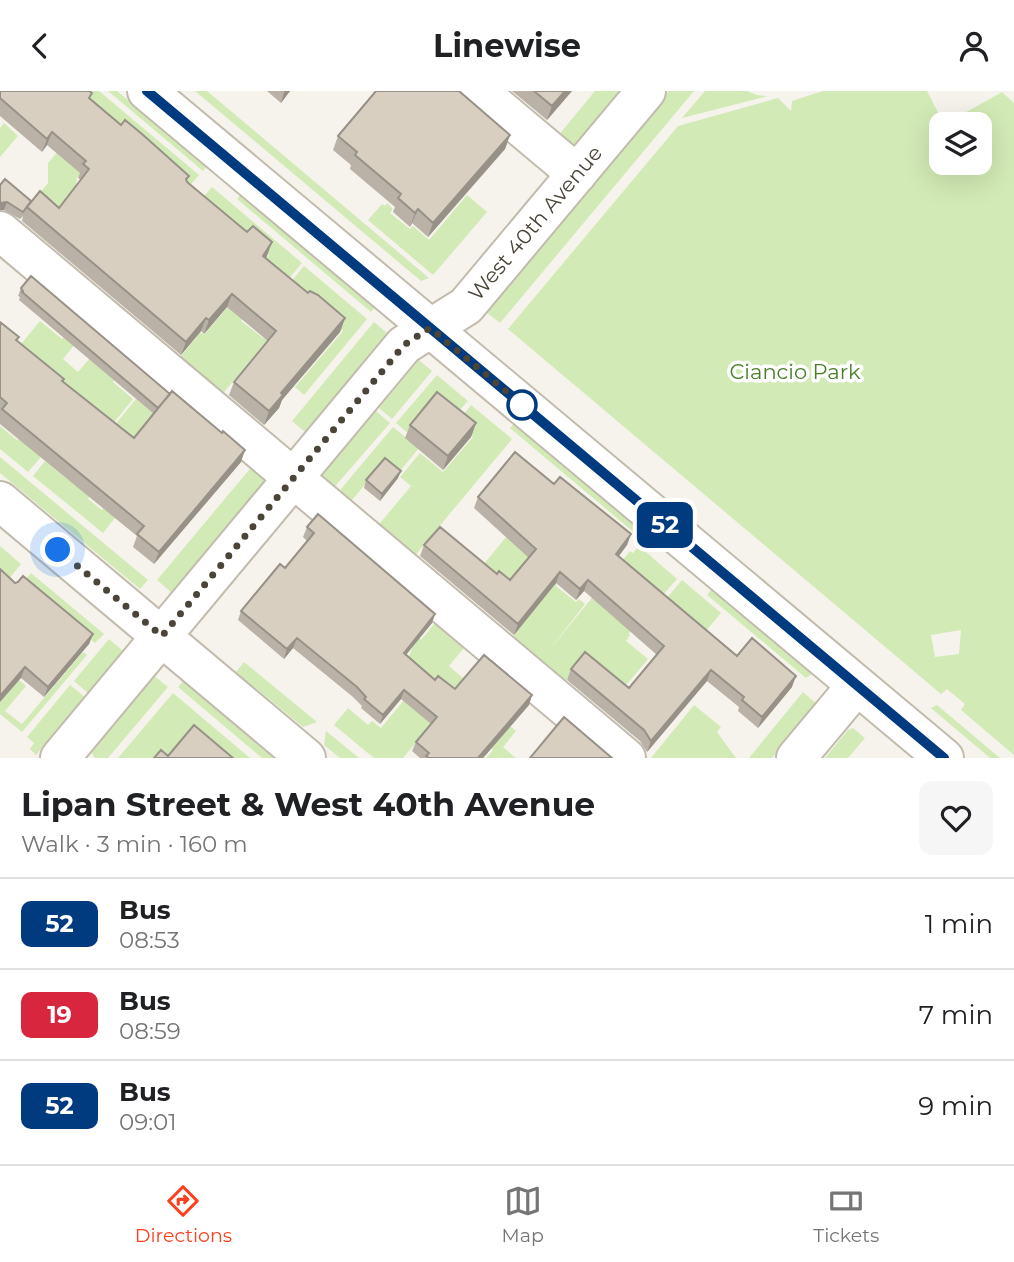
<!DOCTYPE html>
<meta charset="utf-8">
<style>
:root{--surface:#fff;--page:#f6f6f6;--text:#202124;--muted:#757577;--line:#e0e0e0;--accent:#fc3f1d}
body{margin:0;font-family:Montserrat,sans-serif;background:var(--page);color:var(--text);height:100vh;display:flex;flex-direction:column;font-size:26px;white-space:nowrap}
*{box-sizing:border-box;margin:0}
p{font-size:23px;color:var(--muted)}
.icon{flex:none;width:38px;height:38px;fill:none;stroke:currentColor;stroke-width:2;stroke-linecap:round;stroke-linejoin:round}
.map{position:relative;height:667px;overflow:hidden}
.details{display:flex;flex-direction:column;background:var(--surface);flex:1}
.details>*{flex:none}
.badge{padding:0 14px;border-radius:10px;font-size:24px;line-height:46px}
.buttons{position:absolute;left:929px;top:21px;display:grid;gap:14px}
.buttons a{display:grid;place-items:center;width:63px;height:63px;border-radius:14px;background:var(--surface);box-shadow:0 7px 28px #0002;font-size:35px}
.you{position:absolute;width:35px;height:35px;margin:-18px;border:5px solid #fff;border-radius:50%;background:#1a73e8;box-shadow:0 0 0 10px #1a73e833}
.map>.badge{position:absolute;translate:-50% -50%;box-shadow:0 0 0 4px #fff}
.round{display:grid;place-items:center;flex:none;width:74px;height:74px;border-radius:14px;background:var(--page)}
.head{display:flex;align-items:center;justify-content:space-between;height:119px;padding:0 21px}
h1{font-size:33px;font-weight:700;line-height:52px}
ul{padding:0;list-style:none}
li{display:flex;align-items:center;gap:21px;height:91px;padding:0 21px;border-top:2px solid var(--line)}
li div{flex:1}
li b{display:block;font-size:26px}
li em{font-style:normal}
li .badge{min-width:77px;font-weight:700;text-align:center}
header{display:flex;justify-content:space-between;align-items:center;height:91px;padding:0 21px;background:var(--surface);font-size:32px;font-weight:700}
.menu{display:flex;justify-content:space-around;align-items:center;height:98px;border-top:2px solid var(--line);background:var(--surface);font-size:19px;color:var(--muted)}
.menu a{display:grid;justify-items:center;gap:4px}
.menu .selected{color:var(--accent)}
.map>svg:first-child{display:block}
.green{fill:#d2eab5;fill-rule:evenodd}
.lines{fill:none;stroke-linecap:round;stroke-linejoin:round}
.minor-casing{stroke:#c2bbae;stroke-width:42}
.minor{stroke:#fff;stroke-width:38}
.wall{fill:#bab2a6}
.shaded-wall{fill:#979187}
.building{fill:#d8cfc1;stroke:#979187;stroke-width:2}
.line-casing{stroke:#fff;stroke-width:16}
.line{stroke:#003b80;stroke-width:10}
.walk{stroke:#4b4439;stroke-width:7;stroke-dasharray:0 12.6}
.stop-dot{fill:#fff;stroke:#003b80;stroke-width:3.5}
.labels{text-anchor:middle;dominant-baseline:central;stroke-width:7;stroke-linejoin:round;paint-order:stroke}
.street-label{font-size:21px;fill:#4b4439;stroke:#fff}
.park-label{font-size:21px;fill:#4a7f2a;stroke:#fff}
</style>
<header><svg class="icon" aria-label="back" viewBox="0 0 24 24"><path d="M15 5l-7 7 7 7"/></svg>Linewise<svg class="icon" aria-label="person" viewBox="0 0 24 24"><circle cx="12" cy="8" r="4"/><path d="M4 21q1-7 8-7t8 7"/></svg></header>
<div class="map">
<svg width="1014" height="667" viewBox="0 0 1014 667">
<rect width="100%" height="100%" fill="#f6f3ec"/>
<path class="green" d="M61,0h38l100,84 -11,13 -76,-53 -35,43 -2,15 4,20 -27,33 -10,-8 14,-18 -23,-19 15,-18v-20l42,-50z
M108,0h9l90,75 -4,5z
M195,0h12l222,187 -8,3z
M595,0h27l-54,64 -15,-13z
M669,0h25l-194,232 -15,-12z
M705,0h42l10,4 11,1 -86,22z
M823,0h104l17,33h-2v39h22l3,5 5,-5h8v-39h-26l-2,-4 50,-28 12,11v652l-53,-45 4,-6 -18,-15 -6,5 -433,-365 170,-203 100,-28 13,13 1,-10zM961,539l-2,24 -24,3 -4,-22z
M4,32l14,13 -18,21v-29z
M212,96l90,76 -20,24 -19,-24 6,-8 -21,-17 -66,79 22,18 29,-34 14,12 -6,8 22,17 32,-38 3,3 -78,94 -43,-36 19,-23 -18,-15 13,-112z
M241,103l134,113 -4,5 -134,-113z
M467,104l20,17 -54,63 -65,-55 14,-16 3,2 2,-3 6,6 -3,4 20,16 3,-3 16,14z
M304,175l63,53 -63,76 -9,-8 48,-56 -58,-42z
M82,224l5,14 -24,30 15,13 11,-13 26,21 -2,2 20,17 -31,38 -86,-87 24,-29 22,18z
M374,231l13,11 -82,99 -13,-11z
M419,269l13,11 -40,48 -13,-11z
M437,284l31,26 -12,13 -48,19 -12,-10z
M136,308l23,19 -17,34 -33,-20z
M471,314l41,34 -99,119 -37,-30 35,-42 -11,-9 20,-24 23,19 30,-35 -14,-11 2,-8z
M376,320l14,12 -59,68 -13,-12z
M515,331l145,124 -4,5 -146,-123z
M0,335l17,14 5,-5 20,21 -14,16 -28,-23z
M393,336l26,21 -23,28 -14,-12 -34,41 -12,-10z
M100,350l21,17 -33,41 14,11 5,-5 11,9 -15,19 -70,-57 12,-15 23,19z
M0,366l148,123 -8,9 -140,-116z
M259,367l15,13 -102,122 -15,-13z
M506,446l52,45 -2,4 20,16 3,-3 6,5 -38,49 83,-102 3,2 6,-7 38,33 -48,54 1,2 -4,6 22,18 -30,36 -36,-33 -17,20 -53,-44 20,-26 -44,-36 -26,15z
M0,455l21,18 -21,26z
M31,482l73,61 -9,9 -45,-38 -30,-19z
M682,489l39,33 -15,18 -41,-31z
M712,498l100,85 -6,4 -99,-83z
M439,527l29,25 -19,23 15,13 -10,18 -51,61h-29l-40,-33 14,-17 20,17 4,-4 9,7 32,-39c-4,-21 -9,-33 6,-51l2,2z
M109,548l14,12 -35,42 -14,-12z
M83,561l4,3 -65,77 -22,-18v-51l26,23 -21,25 17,13z
M244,571l73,60 -14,5 -67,-55z
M153,584l15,12 -60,71h-13l-5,-8z
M186,587l95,80h-19l-84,-71z
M70,594l15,12 -49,58 -6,-6 4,-6 -7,-6z
M803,601l14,12 -45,54h-23z
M173,602l77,65h-132z
M694,614l27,22 -4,5 19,26h-85z
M937,614l63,53h-10l-59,-50z
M495,622l21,18 -13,16 13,11h-30l7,-8 -3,-4z
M853,637l12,10 -17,20h-23l23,-28z
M326,640l33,27h-19l-16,-13z"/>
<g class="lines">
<g class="minor-casing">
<path id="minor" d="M147,0l797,667
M478,0l99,83
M0,140l626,527
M0,410l306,257
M60,667l344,-413 62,-39 180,-215
M796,667l61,-73"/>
</g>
<use href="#minor" class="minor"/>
</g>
<path class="wall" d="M0,0l90,8 31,26 68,51 -2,5 80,75 -1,2 42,35 37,25 -5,14 -58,68 -3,8 -15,17 -35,-30 5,-13 34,-41 -41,-34 -23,27 -3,-3 -20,24 -159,-134 1,-5 -3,3 -16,-9h-4v-25l31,16 28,7 22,-28 -3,-2 2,-5 -33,-28 -5,7 -42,-36z
M267,0h23l-9,12z
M512,0h60l-25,29z
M510,44l-5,14 -77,88 -16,-14 -2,4 -17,-15 2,-5 -45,-38 1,-4 -18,-15 5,-14z
M21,197l220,174 -87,102 -21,-17 4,-11 -137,-112v-102l17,19 47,38 -1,3 71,56 20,-24 -135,-114 1,-3 -2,-1z
M476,332l-5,14 -28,33 -38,-32 5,-13z
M398,387l-18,23 -16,-13 2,-8z
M554,393l77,50 -4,11 -8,11 118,100 55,31 -34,41 -20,-17 1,-4 -32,-26 -60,71 -7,-11 -73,-61 4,-11 58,19 28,-33 -73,-64 -8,9 -20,-17 -42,52 -94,-79 4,-11 73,29 13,6 19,-22 -55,-50 4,-11z
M307,436l128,87 -3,9 -26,32 29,25 20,9 77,6 -3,10 -46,53h-63l-8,-7 4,-9 15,-18 -30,-25 -21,25 -19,-16 1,-2 -9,-9 -60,-49 -9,11 -46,-39 3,-9 44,-43 22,-27 -4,-4z
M15,492l78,51 -4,10 -45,53 -23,-19z"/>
<path class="shaded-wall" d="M285,0h5l-9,12 3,-11z
M565,0h7l-25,29 5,-14z
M52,41l-5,13 -5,7 5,-13z
M510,44l-5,14 -77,88 5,-14z
M7,111l-3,8h-4v-7z
M418,118l-6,14 -2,4 5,-14z
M272,151l-5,14 -8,13 4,-13z
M232,203l-5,13 -23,27 5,-14z
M206,227l-5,13 -20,24 5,-13z
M345,227l-5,14 -58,68 -3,8 -15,17 5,-14 12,-18z
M476,332l-5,14 -28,33 5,-14z
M245,359l-4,12 -87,102 5,-12z
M401,380l-3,7 -18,23 2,-7z
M631,443l-4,11 -15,20 4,-11z
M560,481l-4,11 -42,52 4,-11z
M588,489l-4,11 -8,9 4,-11z
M435,523l-3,9 -32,39 4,-9z
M93,543l-4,10 -45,53 4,-10z
M297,547l-4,10 -9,11 3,-10z
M25,576l-4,11 -21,24v-6z
M711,579l-4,11 -60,71 4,-11z
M796,585l-4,11 -34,41 4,-11z
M404,599l-3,9 -21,25 3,-9z
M532,604l-3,10 -46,53h-5z"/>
<path class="building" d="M0,0h89l3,2 -3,5 32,27 4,-5 17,14 47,42 -3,3 1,3 60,50 6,-6 19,16 -9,14 45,37 2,-2 8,4 27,23 -64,75 2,2 -14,16 -35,-29 42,-51 -44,-37 -23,26 -3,-2 -20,24 -159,-135 13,-16 19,17 30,-39 -6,-5 3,-3 -34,-29 -5,7 -47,-41z
M376,0h83l51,44 -77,88 -15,-14 -3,4 -17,-15 3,-4 -46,-39 2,-3 -19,-16z
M534,0h31l-13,15z
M5,88l26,22 -8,11 -16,-10 -7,1v-18z
M31,185l139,118 -12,14 -136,-116 1,-1 -2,-3z
M0,231l19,15 -3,3 48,39 -2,2 72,57 38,-47 50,42 1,-2 22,19 -86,102 -22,-18 7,-8 -142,-117 5,-6 -7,-6z
M437,301l39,31 -28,33 -38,-31z
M515,361l39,32 6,-7 71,57 -15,20 121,102 15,-18 44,38 -34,41 -20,-17 2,-3 -33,-27 -60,71 -7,-11 -73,-61 14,-17 44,36 35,-42 -76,-66 -8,9 -20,-17 -42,52 -94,-79 16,-18 57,47 2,-3 11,9 26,-31 -58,-52z
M385,367l16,13 -19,23 -16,-14z
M318,423l117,100 -31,39 31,27 3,-4 17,13 29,-34 48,40 -54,63h-49l-3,-2 3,-3 -13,-11 21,-25 -33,-27 -21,25 -19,-16 2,-2 -9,-10 -60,-49 -10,11 -46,-38 39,-47 5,4 29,-35 -7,-6z
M0,478l15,14 3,-1 5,-6 70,58 -45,53 -23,-20 -25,29z
M564,626l48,41h-82z
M194,634l39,33h-79l7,-8 7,6z"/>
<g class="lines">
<g class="line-casing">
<path id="line" d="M147,0l797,667"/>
</g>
<use href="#line" class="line"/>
<path class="walk" d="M58,459l104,86 242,-291 26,-17 95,79 -3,-2"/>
</g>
<circle class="stop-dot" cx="522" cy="314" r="14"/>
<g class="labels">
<g class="street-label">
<text transform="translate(535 132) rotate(-50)">West 40th Avenue</text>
</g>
<g class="park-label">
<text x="795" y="280">Ciancio Park</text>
</g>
</g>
</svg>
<div class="buttons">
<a><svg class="icon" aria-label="layers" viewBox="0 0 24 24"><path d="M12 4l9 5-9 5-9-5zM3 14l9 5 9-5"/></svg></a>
</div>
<div class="you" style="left:58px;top:459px"></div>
<b class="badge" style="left:665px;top:434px;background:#003b80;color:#fff">52</b>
</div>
<section class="details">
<div class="head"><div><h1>Lipan Street &amp; West 40th Avenue</h1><p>Walk · 3 min · 160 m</p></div><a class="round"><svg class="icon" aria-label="heart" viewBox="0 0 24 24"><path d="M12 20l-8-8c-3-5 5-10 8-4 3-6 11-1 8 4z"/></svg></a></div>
<ul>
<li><span class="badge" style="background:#003b80;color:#fff">52</span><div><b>Bus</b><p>08:53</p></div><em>1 min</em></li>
<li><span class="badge" style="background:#d7263d;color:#fff">19</span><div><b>Bus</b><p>08:59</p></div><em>7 min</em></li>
<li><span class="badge" style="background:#003b80;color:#fff">52</span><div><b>Bus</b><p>09:01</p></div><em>9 min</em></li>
</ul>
</section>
<nav class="menu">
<a class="selected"><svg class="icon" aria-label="directions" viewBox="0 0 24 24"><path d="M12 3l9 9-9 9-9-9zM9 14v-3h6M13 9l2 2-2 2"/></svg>Directions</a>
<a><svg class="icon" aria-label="map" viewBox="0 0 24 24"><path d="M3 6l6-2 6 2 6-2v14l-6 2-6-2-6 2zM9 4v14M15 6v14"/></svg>Map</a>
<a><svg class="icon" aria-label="tickets" viewBox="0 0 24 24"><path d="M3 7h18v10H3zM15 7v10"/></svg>Tickets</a>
</nav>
